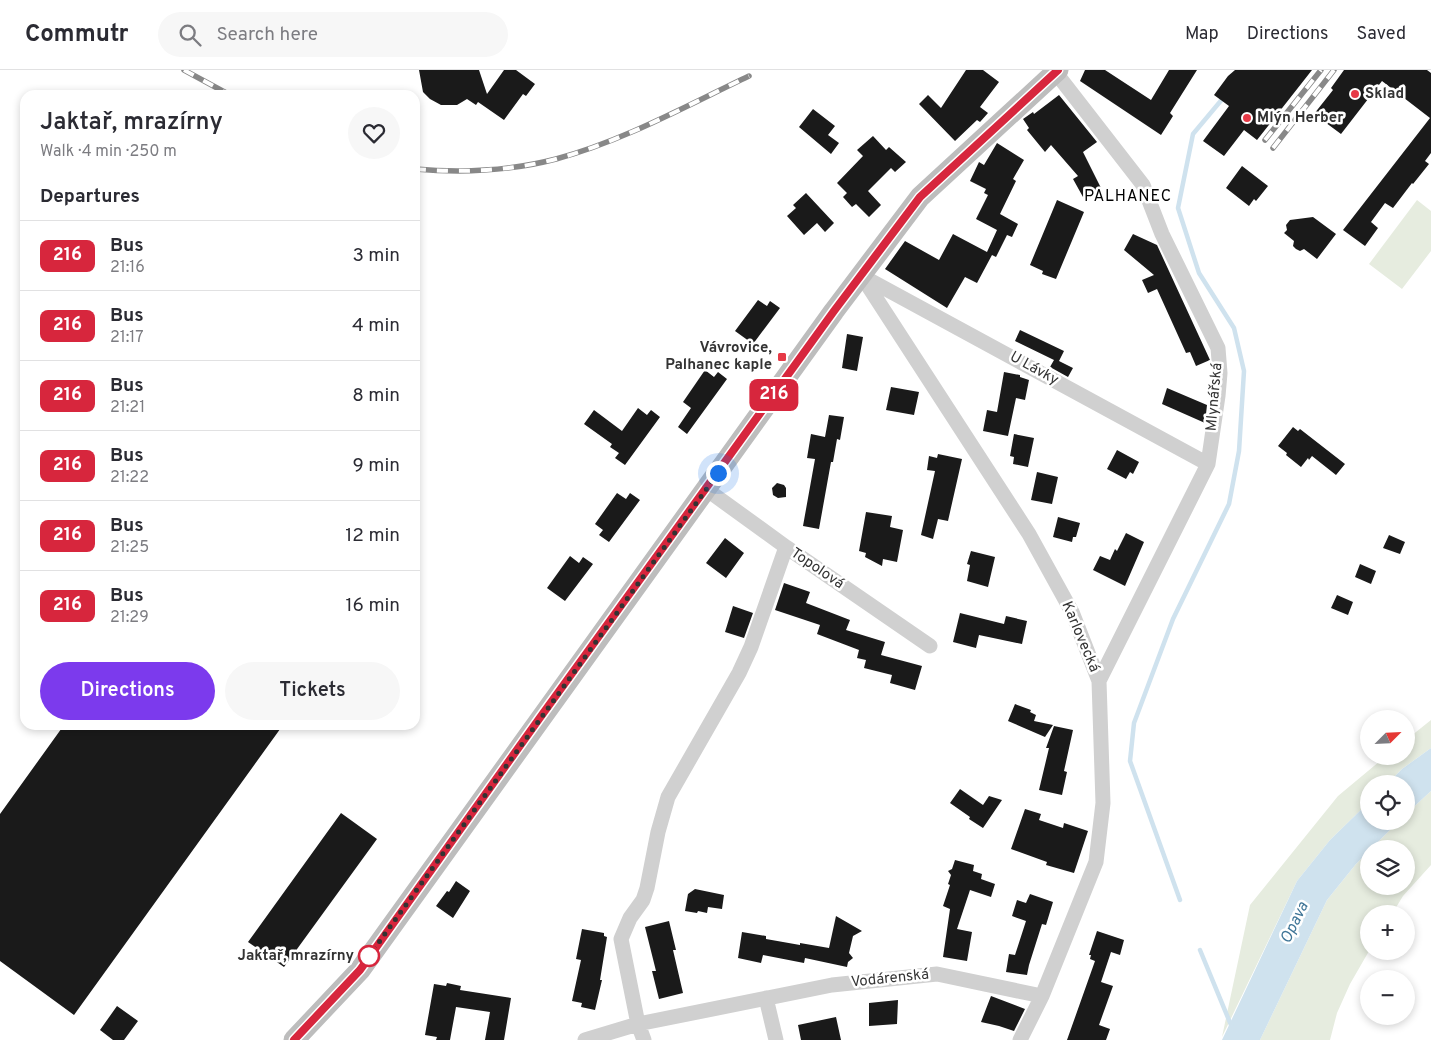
<!DOCTYPE html>
<meta charset="utf-8">
<style>
:root{--surface:#fff;--page:#f7f7f7;--text:#2b2b33;--muted:#7c7c81;--line:#e1e1e2;--accent:#7c3aed}
body{margin:0;font-family:Overpass,sans-serif;background:var(--page);color:var(--text);height:100vh;display:flex;flex-direction:column;font-size:19px;white-space:nowrap}
*{box-sizing:border-box;margin:0}
p{font-size:16px;color:var(--muted)}
.icon{flex:none;width:28px;height:28px;fill:none;stroke:currentColor;stroke-width:2;stroke-linecap:round;stroke-linejoin:round}
.map{position:relative;flex:1;overflow:hidden}
.panel{position:absolute;left:20px;top:20px;width:400px;height:640px;display:flex;flex-direction:column;background:var(--surface);border-radius:15px;box-shadow:0 2px 8px #0003}
.panel>*{flex:none}
.badge{padding:0 10px;border-radius:8px;font-size:18px;line-height:32px}
.needle{width:32px;rotate:66deg}
.tools{position:absolute;left:1360px;top:640px;display:grid;gap:10px}
.tools a{display:grid;place-items:center;width:55px;height:55px;border-radius:50%;background:var(--surface);box-shadow:0 2px 8px #0003;font-size:25px}
.you{position:absolute;width:25px;height:25px;margin:-12px;border:4px solid #fff;border-radius:50%;background:#1a73e8;box-shadow:0 0 0 8px #1a73e833}
.map>.badge{position:absolute;translate:-50% -50%;box-shadow:0 0 0 2px #fff}
h2{padding:0 20px;font-size:19px;line-height:45px}
.round{display:grid;place-items:center;flex:none;width:52px;height:52px;border-radius:26px;background:var(--page)}
.head{display:flex;align-items:center;justify-content:space-between;height:85px;padding:0 20px}
h1{font-size:24px;font-weight:600;line-height:38px}
.button{display:flex;gap:10px;margin-top:auto;padding:10px 20px}
.button a{flex:1;height:58px;border-radius:30px;background:var(--accent);color:#fff;font-size:20px;font-weight:600;line-height:58px;text-align:center}
.button a+a{background:var(--page);color:var(--text)}
ul{padding:0;list-style:none}
li{display:flex;align-items:center;gap:15px;height:70px;padding:0 20px;border-top:1px solid var(--line)}
li div{flex:1}
li b{display:block;font-size:19px}
li em{font-style:normal}
li .badge{min-width:55px;font-weight:700;text-align:center}
header{display:flex;align-items:center;gap:30px;box-sizing:border-box;height:70px;padding:0 25px;background:var(--surface);border-bottom:1px solid var(--line)}
header strong{font-size:24px}
nav{display:flex;gap:28px;margin-inline-start:auto;font-size:18px}
.search{width:350px;height:45px;background:var(--page);display:flex;align-items:center;gap:12px;box-sizing:border-box;padding:0 18px;border-radius:28px;color:var(--muted);font-size:19px}
.map>svg:first-child{display:block}
.green{fill:#e6ecdf}
.water{fill:#cfe2ee}
.lines{fill:none;stroke-linecap:round;stroke-linejoin:round}
.stream{stroke:#cfe2ee;stroke-width:4.5}
.building{fill:#1a1a1a}
.street{stroke:#d0d0d0;stroke-width:15}
.secondary{stroke:#bdbdbd;stroke-width:21}
.rail-casing{stroke:#888;stroke-width:5.5}
.rail{stroke:#fff;stroke-width:4;stroke-dasharray:11;stroke-linecap:butt}
.line-casing{stroke:#fff;stroke-width:11}
.line{stroke:#d7263d;stroke-width:8}
.walk{stroke:#333;stroke-width:5;stroke-dasharray:0 9}
.poi-dot{fill:#e63946;stroke:#fff;stroke-width:2}
.stop-dot{fill:#fff;stroke:#d7263d;stroke-width:2.5}
.labels{text-anchor:middle;dominant-baseline:central;stroke-width:5;stroke-linejoin:round;paint-order:stroke}
.poi-label{font-size:15px;font-weight:bold;fill:#333;stroke:#fff;text-anchor:start}
.street-label{font-size:15px;fill:#333;stroke:#fff}
.stop-label{font-size:15px;font-weight:bold;fill:#333;stroke:#fff;text-anchor:end}
.neighbourhood-label{font-size:16px;letter-spacing:1px;fill:#000;stroke:#fff}
.water-label{font-size:16px;font-style:italic;fill:#3f7597;stroke:#fff}
</style>
<header>
<strong>Commutr</strong>
<div class="search"><svg class="icon" aria-label="search" viewBox="0 0 24 24"><circle cx="10" cy="10" r="6"/><path d="M15 15l6 6"/></svg>Search here</div>
<nav><a>Map</a><a>Directions</a><a>Saved</a></nav>
</header>
<div class="map">
<svg width="1431" height="970" viewBox="0 0 1431 970">
<rect width="100%" height="100%" fill="#fff"/>
<path class="green" d="M1417,130l14,11v40l-29,38 -33,-25z
M1431,650v28l-29,21 -15,15h-18v18l-39,38 -33,41 -75,156 28,-132 88,-109 48,-40h20v-16z
M1431,721v74l-28,31 -11,18h-23v37l-19,33 -13,29 -7,27h-70l67,-140 29,-36 13,-13v35h37v-37h-35l28,-28h7v-7z"/>
<path class="water" d="M1431,678v43l-25,23v-30h-19l15,-15z
M1369,732v19h30l-28,28h-2v2l-13,13 -29,36 -67,140h-38l75,-159 33,-41z"/>
<g class="lines">
<path class="stream" d="M1180,830l-50,-139 4,-38 39,-104 56,-115 10,-53 5,-80 -10,-43 -35,-55 -21,-65 15,-74 31,-37
M1200,880l31,75"/>
</g>
<path class="building" d="M419,0h60l8,24 17,-24h12l19,14 -9,12 -3,-2 -19,26 -26,-18 -2,3 -9,-6 -10,6h-16l-11,-6 -7,-7z
M966,0h17l16,12 -19,25 8,6 -8,9 -3,-2 -22,21 -36,-37 9,-9 13,13z
M1085,0h20l46,30 18,-30h28l-27,43 3,3 -12,19 -81,-54z
M1235,0h77l-55,70 -13,-10 -20,26 -21,-15 26,-35 -15,-11 14,-19z
M1344,0h83l4,3v80l-6,8 4,3 -16,20 -1,-1 -19,25 -8,-5 -14,19 7,6 -13,18 -22,-16 87,-112 -48,-37 -41,53 -27,-20 19,-24 -2,-2z
M1059,25l38,47 -14,10 18,36 -18,9 -10,-18 5,-3 -27,-31 -6,7 -18,-22 2,-2 -6,-9 10,-7 1,2z
M813,39l22,17 -7,9 11,8 -8,11 -32,-27z
M873,66l13,14 3,-3 17,15 -11,10 -4,-4 -23,23 13,14 -12,12 -13,-13 -4,3 -9,-10 4,-4 -10,-10 26,-27 -6,-6z
M997,73l27,17 -11,19 3,2 -16,33 18,10 -6,13 -5,-2 -11,22 -4,-2 -15,28 -12,-6 -18,31 -62,-39 20,-28 34,19 14,-26 34,18 10,-22 -21,-11 12,-24 -4,-2 2,-4 -16,-8 9,-19 5,3z
M1242,96l26,20 -12,15 -2,-2 -5,7 -23,-18z
M806,123l28,30 -9,9 -8,-9 -13,12 -17,-19 9,-8 -3,-3z
M1057,130l27,12 -28,67 -14,-5 1,-3 -13,-6z
M1313,147l23,17 -19,25 -13,-10 -4,2 -4,-2 -3,-3 1,-5 -10,-8 3,-3 -1,-5 4,-5z
M1133,164l24,11 53,115 -14,6 -6,-14 -4,1 -29,-64 -9,4 -6,-13 12,-5 -30,-25z
M758,230l9,6 3,-5 10,7 -27,36 -18,-13z
M1020,260l44,21 -5,10 14,7 -5,9 -18,-10 4,-7 -39,-19z
M847,264l16,3 -6,34 -15,-3z
M705,300l9,7 4,-5 9,7 -40,55 -9,-7 13,-19 -8,-6z
M1004,302l16,3v2l9,3 -4,20 -9,-2 -8,38 -25,-5 4,-21 10,2z
M891,317l28,5 -5,23 -28,-5z
M1167,318l40,17 -2,18 -43,-19z
M638,338l9,7 4,-5 9,7 -35,48 -10,-7 4,-5 -9,-6 2,-3 -28,-20 10,-14 28,21z
M829,345l15,2 -4,23 -3,-1 -4,23h-2l-12,67 -16,-3 12,-67 -8,-1 4,-24 14,3z
M1293,357l5,4 2,-2 45,35 -9,11 -24,-19 -3,4 -1,-2 -7,9 -15,-12 1,-2 -9,-7z
M1014,364l20,4 -6,29 -15,-3 1,-7 -4,-1z
M1117,380l22,12 -6,12 -3,-2 -4,7 -19,-10z
M938,384l24,5 -14,62 -10,-2 -5,20 -12,-4 14,-64 -8,-1 2,-14 8,2z
M1037,402l21,5 -6,27 -21,-4z
M777,413l7,2 2,3v9l-8,1 -5,-3 -1,-7z
M617,423l9,6 4,-6 10,7 -31,42 -10,-7 4,-5 -8,-6z
M866,442l26,4 -2,11 13,3 -6,32 -14,-3 -1,7 -17,-9 1,-4 -7,-2z
M1058,447l22,6 -4,14h-3l-1,5 -19,-5z
M1126,463l18,9 -19,44 -32,-16 7,-14 10,4 5,-11 2,2z
M1389,465l16,7 -5,12 -17,-6z
M725,468l19,15 -18,25 -20,-15z
M971,481l24,6 -7,30 -21,-6 3,-16 -3,-1z
M570,486l9,7 4,-6 10,7 -28,37 -18,-13z
M1360,494l16,7 -5,13 -16,-7z
M784,513l26,9 -4,11 44,17 -4,10 39,12 -4,13 41,11 -7,24 -25,-7 2,-8 -28,-7 2,-8 -9,-2 2,-8 -42,-16 3,-9 -45,-15z
M1337,525l16,7 -5,13 -17,-7z
M733,536l20,7 -9,25 -19,-6z
M960,543l44,11 2,-8 21,5 -5,23 -43,-9 -3,13 -23,-6z
M1015,634l16,6 -1,2 6,3 -2,6 19,4 -8,12 -37,-16z
M64,655h219l-209,290 -74,-54v-147z
M1054,656l19,4 -9,41 3,1 -5,23 -23,-5 10,-42h-3z
M960,719l23,16 6,-9 13,4 -19,28 -14,-9 1,-2 -20,-14z
M1025,739l16,5 -2,6 24,8 1,-5 24,8 -14,42 -28,-8 1,-3 -36,-13z
M341,743l36,26 -93,128 -36,-25z
M955,790l19,5 -1,6 9,3 -1,5 14,5 -4,13 -21,-7 -13,39 15,3 -5,29 -24,-4 7,-48 -7,-3 7,-21 -2,-1 3,-9 -3,-4 4,-2z
M456,811l14,10 -17,27 -17,-12 11,-15 2,1z
M695,819l29,6 -2,14 -14,-2 -1,6 -9,-2 -1,2 -12,-2 3,-17z
M1030,824l23,8 -7,23 -4,-1 -13,41 -2,10 -21,-3 3,-18 6,1 11,-34 -14,-5 5,-16 9,3z
M836,846l26,15 -9,5 -4,17 4,5 -5,4 -1,5 -42,-9 -1,5 -41,-8 -2,8 -23,-5 4,-26 24,4v3l34,6v-2l29,5z
M669,851l7,29h-3l10,43 -24,6 -7,-28h4l-11,-44z
M582,859l22,4v3l3,1 -7,43h2l-7,30 -14,-3 1,-4 -10,-2 9,-41 -5,-1z
M1097,861l27,9 -4,15 -9,-3 -10,30 12,4 -14,39 11,4 -4,11h-39l28,-79 -5,-2 1,-4h-2z
M447,913l14,3 -1,4 51,8 -7,42h-19l5,-28 -34,-5 -6,33h-14l1,-3 -12,-2 9,-51 12,2z
M991,926l34,13 -11,22 -15,-5 -18,-4z
M898,930l-1,24 -28,2v-23z
M117,936l21,15 -14,19h-11l-13,-10z
M836,947l5,23h-40l-3,-15z"/>
<g class="lines">
<path class="street" d="M1056,3l87,112 19,49 56,114 2,25 -2,23 -10,68 -109,217
M861,205l168,259 43,78 27,69 4,122 -7,59 -54,134 -22,44
M862,206l346,188
M706,419l80,58 144,99
M766,928l10,42
M585,970l53,-16 194,-39 105,-11 105,22
M644,970l-6,-16 -17,-85 9,-21 13,-18 4,-12 11,-56 10,-35 71,-124 12,-26 35,-100"/>
<path class="secondary" d="M294,970l66,-70 474,-659 86,-114 138,-127"/>
<g class="rail-casing">
<path id="rail" d="M184,0l46,25
M1265,70l56,-70
M1273,78l61,-78
M415,99c46,4 95,2 141,-10 67,-18 130,-53 193,-83"/>
</g>
<use href="#rail" class="rail"/>
</g>
<g class="lines">
<g class="line-casing">
<path id="line" d="M294,970l66,-70 179,-251 295,-408 86,-114 138,-127"/>
</g>
<use href="#line" class="line"/>
<path class="walk" d="M369,886l349,-483"/>
</g>
<g class="poi-dot">
<circle cx="1355" cy="24" r="5"/>
<circle cx="1247" cy="48" r="5"/>
<rect x="777" y="282" width="10" height="10" rx="2.5"/>
</g>
<circle class="stop-dot" cx="369" cy="886" r="10"/>
<g class="labels">
<g class="poi-label">
<text x="1365" y="24">Sklad</text>
<text x="1257" y="48">Mlýn Herber</text>
<text x="772" y="278" text-anchor="end">Vávrovice,<tspan x="772" dy="17">Palhanec kaple</tspan></text>
</g>
<g class="street-label">
<text transform="translate(1034 299) rotate(29)">U Lávky</text>
<text transform="translate(1215 327) rotate(-85)">Mlynářská</text>
<text transform="translate(817 499) rotate(34)">Topolová</text>
<text transform="translate(1080 567) rotate(67)">Karlovecká</text>
<text transform="translate(890 909) rotate(-6)">Vodárenská</text>
</g>
<g class="stop-label">
<text x="354" y="886">Jaktař, mrazírny</text>
</g>
<g class="neighbourhood-label">
<text x="1128" y="127">PALHANEC</text>
</g>
<g class="water-label">
<text transform="translate(1295 853) rotate(-64)">Opava</text>
</g>
</g>
</svg>
<div class="tools">
<a><svg class="needle" viewBox="-14 -14 28 28"><path d="M0-13l5 13h-10z" fill="#e53935"/><path d="M0 13l5-13h-10z" fill="#7c7c81"/></svg></a>
<a><svg class="icon" aria-label="locate" viewBox="0 0 24 24"><circle cx="12" cy="12" r="6"/><path d="M12 2v4M12 18v4M2 12h4M18 12h4"/></svg></a>
<a><svg class="icon" aria-label="layers" viewBox="0 0 24 24"><path d="M12 4l9 5-9 5-9-5zM3 14l9 5 9-5"/></svg></a>
<a>+</a>
<a>−</a>
</div>
<div class="you" style="left:718px;top:403px"></div>
<b class="badge" style="left:774px;top:325px;background:#d7263d;color:#fff">216</b>
<section class="panel">
<div class="head"><div><h1>Jaktař, mrazírny</h1><p>Walk · 4 min · 250 m</p></div><a class="round"><svg class="icon" aria-label="heart" viewBox="0 0 24 24"><path d="M12 20l-8-8c-3-5 5-10 8-4 3-6 11-1 8 4z"/></svg></a></div>
<h2>Departures</h2>
<ul>
<li><span class="badge" style="background:#d7263d;color:#fff">216</span><div><b>Bus</b><p>21:16</p></div><em>3 min</em></li>
<li><span class="badge" style="background:#d7263d;color:#fff">216</span><div><b>Bus</b><p>21:17</p></div><em>4 min</em></li>
<li><span class="badge" style="background:#d7263d;color:#fff">216</span><div><b>Bus</b><p>21:21</p></div><em>8 min</em></li>
<li><span class="badge" style="background:#d7263d;color:#fff">216</span><div><b>Bus</b><p>21:22</p></div><em>9 min</em></li>
<li><span class="badge" style="background:#d7263d;color:#fff">216</span><div><b>Bus</b><p>21:25</p></div><em>12 min</em></li>
<li><span class="badge" style="background:#d7263d;color:#fff">216</span><div><b>Bus</b><p>21:29</p></div><em>16 min</em></li>
</ul>
<div class="button"><a>Directions</a><a>Tickets</a></div>
</section>
</div>
